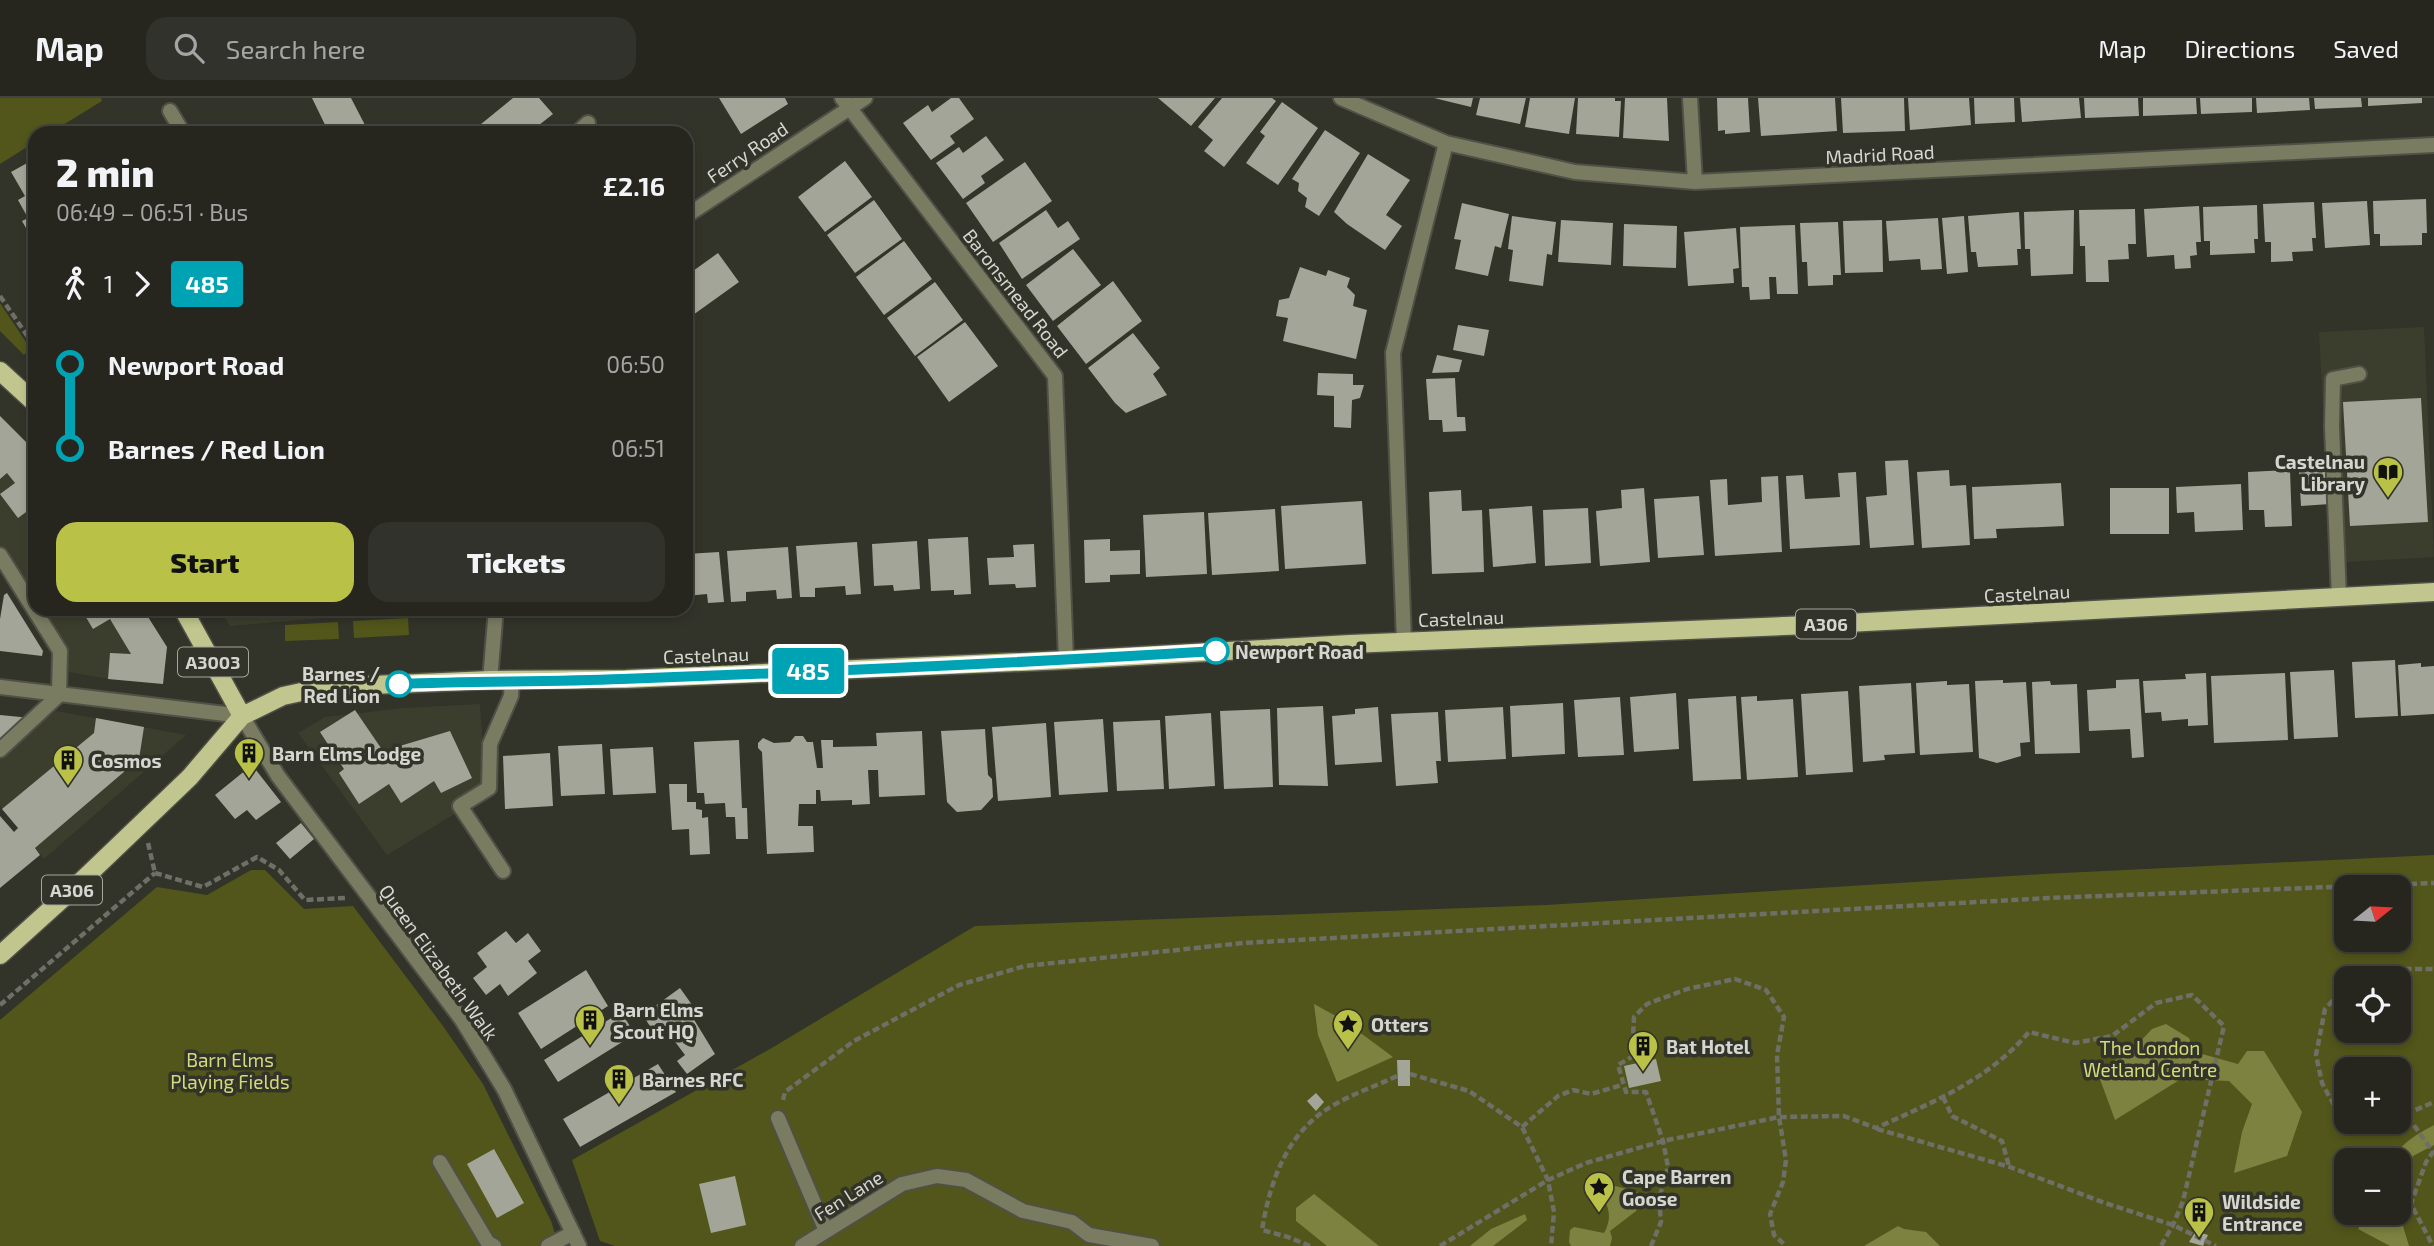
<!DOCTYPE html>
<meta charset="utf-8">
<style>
:root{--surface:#26261f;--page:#32322c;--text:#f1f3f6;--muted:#a4a5a4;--line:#42433d;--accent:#b9c146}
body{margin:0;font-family:"Exo 2",sans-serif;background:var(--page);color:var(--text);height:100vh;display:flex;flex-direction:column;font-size:26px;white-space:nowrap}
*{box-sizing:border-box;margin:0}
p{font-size:23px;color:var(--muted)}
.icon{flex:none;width:38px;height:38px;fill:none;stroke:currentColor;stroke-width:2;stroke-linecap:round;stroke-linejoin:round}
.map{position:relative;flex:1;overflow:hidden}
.details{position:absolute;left:28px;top:28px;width:665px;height:490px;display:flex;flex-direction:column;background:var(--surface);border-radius:21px;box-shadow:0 4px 10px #0003,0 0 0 2px var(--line)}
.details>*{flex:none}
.badge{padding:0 14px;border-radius:5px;font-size:24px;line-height:46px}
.needle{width:46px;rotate:72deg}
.fabs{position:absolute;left:2334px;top:777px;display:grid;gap:14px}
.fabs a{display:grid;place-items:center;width:77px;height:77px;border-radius:14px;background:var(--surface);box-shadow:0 4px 10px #0003,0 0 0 2px var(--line);font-size:35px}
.map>.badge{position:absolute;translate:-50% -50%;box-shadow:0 0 0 4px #fff}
.legs{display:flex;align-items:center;gap:10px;height:77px;padding:0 28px;font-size:23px}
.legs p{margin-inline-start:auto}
.headline{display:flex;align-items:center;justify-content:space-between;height:119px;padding:0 28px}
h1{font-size:38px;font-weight:800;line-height:52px}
.action{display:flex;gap:14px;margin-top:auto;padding:14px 28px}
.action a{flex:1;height:80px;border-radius:21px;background:var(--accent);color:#111;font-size:28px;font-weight:800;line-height:80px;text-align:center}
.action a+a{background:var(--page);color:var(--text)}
ul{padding:0 28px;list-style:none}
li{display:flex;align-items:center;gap:24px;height:84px;font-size:26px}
li i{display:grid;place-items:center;width:10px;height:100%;margin:0 9px;background:currentColor}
li i::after{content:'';width:18px;height:18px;margin:-9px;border:5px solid;border-radius:50%;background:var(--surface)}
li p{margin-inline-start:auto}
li:first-child i{background:linear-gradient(#0000 50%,currentColor 0)}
li:last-child i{background:linear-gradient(currentColor 50%,#0000 0)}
header{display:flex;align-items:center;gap:42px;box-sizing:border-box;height:98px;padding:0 35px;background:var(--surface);border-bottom:2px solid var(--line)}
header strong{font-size:33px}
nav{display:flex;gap:38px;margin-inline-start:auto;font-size:24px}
.search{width:490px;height:63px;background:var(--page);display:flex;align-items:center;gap:18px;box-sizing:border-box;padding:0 24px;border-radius:21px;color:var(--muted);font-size:26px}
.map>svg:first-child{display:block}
.built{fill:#3c3e2d}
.green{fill:#52561a;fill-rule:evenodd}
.water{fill:#7d8240}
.building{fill:#a3a598}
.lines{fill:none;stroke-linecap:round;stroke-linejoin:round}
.service-casing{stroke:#505047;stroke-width:18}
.minor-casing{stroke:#505047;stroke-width:18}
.tertiary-casing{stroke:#505047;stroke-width:18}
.primary-casing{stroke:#505047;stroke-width:21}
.path{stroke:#6e6f66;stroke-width:4.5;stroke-dasharray:7 3.5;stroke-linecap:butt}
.service{stroke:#797c61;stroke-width:14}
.minor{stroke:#797c61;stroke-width:14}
.tertiary{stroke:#797c61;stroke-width:14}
.primary{stroke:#c0c68d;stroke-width:18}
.line-1-casing{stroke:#fff;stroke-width:16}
.line-1{stroke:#00a3b4;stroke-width:10}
.stop-1-dot{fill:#fff;stroke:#00a3b4;stroke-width:3.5}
.labels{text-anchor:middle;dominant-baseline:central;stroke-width:7;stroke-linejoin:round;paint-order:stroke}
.shield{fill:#323329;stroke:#a5a59e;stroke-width:2}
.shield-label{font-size:18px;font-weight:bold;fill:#d6d6d0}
.street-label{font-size:19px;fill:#d6d6d0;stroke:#323329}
.poi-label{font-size:19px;font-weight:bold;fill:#d6d6d0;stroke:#323329;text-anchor:start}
.stop-label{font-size:19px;font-weight:bold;fill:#d6d6d0;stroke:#323329;text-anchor:start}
.park-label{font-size:19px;fill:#d3db7b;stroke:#323329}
</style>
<header>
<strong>Map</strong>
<div class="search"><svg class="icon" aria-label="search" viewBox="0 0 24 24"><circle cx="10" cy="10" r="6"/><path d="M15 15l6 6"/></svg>Search here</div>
<nav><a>Map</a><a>Directions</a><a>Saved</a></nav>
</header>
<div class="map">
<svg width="2434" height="1148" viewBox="0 0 2434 1148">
<rect width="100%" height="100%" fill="#323329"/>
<path class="built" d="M2424,229l10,230 -103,6 -12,-231z
M0,318l35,35v158h108l24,38 -4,37 -55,-5 -56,-10 1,-16 -53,-85z
M219,511h212l-201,17z
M480,606l6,91 -99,60 -89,-122 27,-16 79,-9z
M56,613l130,24 -142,124 -44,-53v-50z"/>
<path class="green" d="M0,0h101l1,3 -52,32h-15v9l-35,22z
M0,205l30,45 -6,7 -24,-24z
M408,520l1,17 -55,3 -1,-17z
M338,524l1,17 -54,2v-16z
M2434,757v391h-1819l-15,-5 -28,-81 198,-111 205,-123 571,-21 497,-31zM2347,789h52v53h-52zM2347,880h52v53h-52zM2347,971h52v53h-52zM2347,1062h52v53h-52z
M251,772h14l39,39 49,-3 90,120 40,58 68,137 8,25h-559v-226l157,-133 50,8z"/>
<path class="water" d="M1314,906l29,16 50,37 -56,25 -19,-47z
M2166,926l23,14 6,14 43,12 9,-13h17l38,61 -15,44 -53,17 8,-41 10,-28 -23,-23 -48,-2 -66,41 -18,-49 34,-20 21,-22z
M2434,1027v20l-21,11 -14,34v-30h-6c8,-18 25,-26 41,-35z
M1600,1084l38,10 -2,19 -26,20 2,7 -2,8h-39l-2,-4 1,-12 4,-3 30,6c11,-20 2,-32 -10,-48z
M1314,1096l65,52h-52l-31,-25v-13z
M2367,1115h32l10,33h-19l-32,-17z
M1525,1116l2,6 -34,26h-23l21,-17z
M1898,1128l6,3 22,3 14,14h-76z"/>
<path class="building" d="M312,0h39l14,27 -17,8h-19z
M513,0h26l14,16 -24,19h-59z
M719,0h66l3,6 -47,30z
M951,0h8l15,21 -24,17 5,7 -24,17 -28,-37 25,-18 4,7z
M1158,0h57l-24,28z
M1222,0h50l4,3 -52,66 -20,-16 9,-11 -15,-13z
M1434,0h39l-2,9z
M1480,0h46l-6,26 -44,-9z
M1530,0h45l-6,36 -44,-7z
M1578,0h37v3h6l-2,36 -43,-3z
M1625,0h42l2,43 -46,-3z
M1717,0h31l2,34 -25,2v-4l-7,1z
M1758,0h77l2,33 -76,5z
M1841,0h63l1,33 -62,2z
M1908,0h61l2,27 -61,5z
M1974,0h40l1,24 -40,2z
M2020,0h59l2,20 -59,4z
M2084,0h54l1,18 -54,2z
M2143,0h53l1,16 -54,2z
M2200,0h52v14l-51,2z
M2256,0h53l1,12 -53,3z
M2314,0h47l1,9 -47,2z
M2368,0h54v5l-54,3z
M1282,4l36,26 -40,57 -32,-22 19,-27 -5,-4z
M1325,32l35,23 -41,63 -14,-9 2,-9 -9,-7 1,-8 -7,-4z
M986,38l18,24 -23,16 4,7 -22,16 -27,-36 23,-16 4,6z
M1368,56l42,26 -24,35 16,11 -17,24 -38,-26 -13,-12z
M845,63l27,36 -47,35 -27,-35z
M29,64l6,10v72l-13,-23 6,-3 -10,-18 7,-4 -14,-24z
M1025,64l27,39 -59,41 -27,-39z
M2426,101l1,34h-5v12l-42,1v-12h-6l-1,-33z
M874,102l28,39 -47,34 -28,-38z
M2367,103l3,44 -45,3 -3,-45z
M2314,104l2,36h-4l1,13 -21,1 1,9 -22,1v-20h-6l-2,-38z
M1462,105l47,11 -8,34 -6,-2 -7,30 -33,-7 6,-29 -7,-1z
M2257,107l1,34h-4l1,14 -45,2v-14h-6l-1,-34z
M2199,108l2,36h-5l1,13 -7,1 1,12 -16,1 -1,-14 -27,2 -3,-48z
M2135,111l1,35h-8l1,15 -21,1 1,22h-23l-1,-36h-5l-1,-36z
M1046,112l12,18 10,-7 12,18 -58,40 -23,-36z
M2074,112l-1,64 -42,2 -1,-27h-5l-1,-37z
M2019,114l2,37h-4l1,16 -40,2 -2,-15h-5l-3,-36z
M1512,118l44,6 -4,33 -5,-1 -4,32 -34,-5 4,-31 -5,-1z
M1964,118l4,56 -21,2 -5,-56z
M1938,120l4,51 -21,1 -1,-11 -31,2 -3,-40z
M1561,122l52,3 -2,42 -53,-3z
M1882,122l1,52 -38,1 -2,-52z
M1838,124l3,53h-8v10l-25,1 -1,-24h-5l-2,-39z
M1624,126l53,2 -1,42 -53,-2z
M1795,127l3,69h-21l-1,-17h-7l1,22 -20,1 -1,-13h-7l-2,-60z
M1736,130l3,40 -6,1 1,14 -46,3 -4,-54z
M904,143l28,38 -48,36 -28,-38z
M1073,151l28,36 -48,36 -27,-36z
M718,155l21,29 -53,38v-44z
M1300,169l26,9 2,-6 22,8 -3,9 8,8 -2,11 14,4 -11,49 -73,-18 5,-23 -12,-2 3,-16 10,-2z
M1113,183l29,40 -56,43 -29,-38z
M935,184l28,38 -48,36 -28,-38z
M965,224l33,44 -49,36 -32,-45z
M1458,227l31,5 -5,26 -31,-6z
M1133,235l27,35 -7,6 14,21 -41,18 -11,-10 -27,-35z
M1437,257l25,5 -3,12 -27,1z
M1318,275l35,1v11h11l-4,13 -8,2 -1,28 -17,-1v-31l-17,-1z
M1455,280l2,39h8l1,14 -23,1 -1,-12h-13l-3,-41z
M2421,300l7,124 -78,4 -7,-124z
M0,318l35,35v60l-2,-4 -15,11 -18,-24 15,-11 -8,-10 -7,6z
M1908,362l6,85 -44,3 -4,-51 21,-2 -2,-34z
M1949,372l1,16 16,-1 4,60 -48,3 -5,-76z
M2290,372l2,56 -27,1 -1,-17h-15l-1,-38z
M2328,372l2,34 -29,2 -2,-34z
M1856,374l4,73 -70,4 -4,-73 17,-1 2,24 35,-2 -2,-24z
M1778,378l4,76 -67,4 -5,-76 17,-1 1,26 34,-3 -1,-25z
M2061,385l3,43 -68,3 1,9 -23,1 -2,-52z
M2241,386l2,46 -48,2 -1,-20 -17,1 -1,-26z
M1644,390l6,74 -50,4 -4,-55 26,-3 -1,-18z
M2110,390h59v46h-59z
M1461,392l1,21 20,-1 2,62 -52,2 -3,-82z
M1699,398l5,59 -46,3 -4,-59z
M1362,403l4,63 -81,5 -4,-63z
M1532,408l4,57 -43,4 -4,-58z
M1588,410l3,55 -46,3 -2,-56z
M1275,411l4,62 -67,4 -4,-62z
M1204,414l3,62 -61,3 -3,-62z
M968,439l3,57 -17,1v-5l-23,1 -3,-52z
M1110,441v12l30,-1v24l-30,1v7l-25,1 -1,-43z
M917,443l3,48 -26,2 -1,-6 -19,1 -2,-42z
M857,444l4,52 -15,1 -1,-9 -30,2v9h-15l-4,-51z
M1034,446l2,43 -20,1 -1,-4 -26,1 -2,-27 27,-1 -1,-12z
M788,449l4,51 -15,1 -1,-9 -30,2v9l-15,1 -4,-51z
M719,454l5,50 -16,1 -1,-9 -21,2v-42z
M7,495l36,58 -1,5 -42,-5v-32l4,-24z
M81,511h62l24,38 -4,37 -55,-5 2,-26 21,1 -21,-35 -17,10z
M224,511h81v2l-77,5z
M2395,562l3,56 -43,2 -3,-56z
M2421,565v4l13,-1v48l-33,2 -3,-51z
M2334,572l4,67 -44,2 -4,-67z
M2206,575l2,52 -20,1v-7l-26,2 -1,-9 -16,1 -2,-32 43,-2 -1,-5z
M2285,575l3,67 -74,3 -3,-67z
M2139,581l5,78 -12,1 -2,-29 -41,2 -2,-41 29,-2v-8z
M2003,582v3l23,-1 4,60 -10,1 1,13 -24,7 -18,-5 -4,-77z
M1947,583v4l22,-1 4,68 -53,3 -4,-72z
M2050,583l1,4 26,-1 3,69 -45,1 -3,-72z
M1911,585l4,70 -31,2 1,5 -22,2 -4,-76z
M1848,593l5,81 -47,3 -5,-81z
M1676,595l3,56 -45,3 -4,-55z
M1736,598l5,83 -48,2 -5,-82z
M1757,598v5l36,-2 5,78 -51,3 -6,-83z
M1620,599l4,58 -46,2 -4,-57z
M1563,605l2,51 -53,3 -2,-51z
M1323,608l5,80 -49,-1 -2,-77z
M1378,609l4,55 -47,3 -3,-49 23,-2v-5z
M1503,609l3,52 -58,3 -3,-52z
M1270,611l3,78 -49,2 -4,-78z
M355,612l28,41 67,-20 22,47 -31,15 -7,-12 -33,22 -12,-19 -30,20 -20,-31 5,-4 -24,-37z
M1438,614l3,49h-5l2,22 -42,3 -5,-72z
M1211,615l4,73 -46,3 -4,-73z
M0,617l31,3 -31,27z
M96,620l48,9 -5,32 -104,89 5,7 -40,33v-72l14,16 4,-4 -16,-19 92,-76z
M1103,621l5,73 -49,3 -5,-73z
M1160,622l4,69 -47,2 -4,-69z
M1046,625l5,74 -53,4 -6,-74z
M985,631l3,46 4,4 1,18 -12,13 -24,2 -10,-10 -6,-71z
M922,633l3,64 -46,2 -1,-27h-10l2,34 -18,1v-5l-31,1 -1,-11h-4v14h-17l-1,22h15l1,26 -47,2 -5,-102 -4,-4v-5l5,-5 11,5 16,-1 5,-6h8l4,6h6l4,26h6l-2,-28h12v7l44,-1 -1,-13z
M739,642l3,68h5l1,31h-12l-1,-22h-9l-1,-14 -20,1 -1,-11h-7l-3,-51z
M602,646l3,50 -44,2 -3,-50z
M653,649l3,46 -43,2 -3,-46z
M550,655l3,53 -48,3 -2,-53z
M252,667l29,37 -25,18 -9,-10 -12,9 -20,-24z
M669,686h18v18h9v7l6,1v8l6,-1 2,37 -20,1 -1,-26 -17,1z
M301,725l13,16 -24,20 -14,-16z
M506,833l10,12 12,-10 13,18 -13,10 9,12 -29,23 -8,-12 -14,11 -13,-17 14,-11 -10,-14z
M586,872l22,36 -67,43 -23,-36z
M680,890l15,21 -5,4 25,41 -28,20 -10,-13 8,-6 -18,-24 -10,6 -11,-17 9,-6 -4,-5z
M621,914l14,22 -77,48 -14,-22z
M1656,961l5,22 -32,7 -5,-22z
M1397,962h13v26h-12z
M658,966l18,28 -96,55 -17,-28z
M1316,995l8,9 -8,9 -9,-10z
M494,1051l30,54 -27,15 -30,-54z
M735,1078l11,49 -35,8 -12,-49z
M2196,1133l12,4 -5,11 -14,-4z"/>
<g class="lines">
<g class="service-casing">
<path id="service" d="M170,13l13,22
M0,457l60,96 -1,44 -59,55
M2339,500l-7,-171 1,-48 26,-5
M503,773l-43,-65 29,-18 1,-44 21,-48 1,-16
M778,1020l48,113
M440,1064l48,81 6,3
M548,1148l25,-13
M802,1148l100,-62 35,-8 29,4 57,31 49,11 17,13 63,11"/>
</g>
<g class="minor-casing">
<path id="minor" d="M842,0l213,278 11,284
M1341,0l105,45 129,29 120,10 739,-37
M1690,0l5,84
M577,35l11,-10
M1404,543l-11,-288 53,-210
M0,589l242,29 36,60 184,244 42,69 75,157"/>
</g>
<g class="tertiary-casing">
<path id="tertiary" d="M686,118l179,-118
M490,582l6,-71"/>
</g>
<g class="primary-casing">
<path id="primary" d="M0,273l35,32
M183,511l59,107
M0,857l72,-65 118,-113 52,-61 41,-20 41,-9 166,-7 136,-1 440,-19 284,-16 459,-19 625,-33"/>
</g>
<path class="path" d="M0,198l35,51
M148,745l7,30
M155,775l48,14 54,-30 22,13 26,30 40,-2
M2353,880l42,-9h39
M2347,887l-22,24 -9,46 6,28 14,26 11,3
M0,907l155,-132
M1410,976l59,17 53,36 26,53 6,32 -3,34
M1943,999l9,19 50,25 7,25
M783,1002l2,-8 69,-51 105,-56 66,-19 218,-23 806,-45 385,-15
M2406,1016l28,-12
M2399,1018l7,-2 27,38 -7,10 -15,42 22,42
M1522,1029l36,-31 15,-6 18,4 31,-9
M1877,1031l133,38 95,36 68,22 43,21
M1310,1148l-22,-9 -26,-7c8,-49 25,-98 70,-124 20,-12 44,-20 65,-30
M1440,1148l108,-66 38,-17 77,-22 116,-24 65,-1 32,12c57,-26 111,-47 153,-96l46,11 37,-7 44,-33 36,-8 32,31 -41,175 -10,24 -12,21
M1651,1148l10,-24 -2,-23 9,-32 -5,-26 -17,-49h-20l-8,-27 19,-11 -4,-17 1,-20 13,-13 40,-15 48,-10 31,11 18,27 -7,38 2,62 7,43 -3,22 -13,32 4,21 12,11"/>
<use href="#service" class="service"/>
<use href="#minor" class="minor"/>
<use href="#tertiary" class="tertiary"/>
<use href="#primary" class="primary"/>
</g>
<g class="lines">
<g class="line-1-casing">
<path id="line-1" d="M399,586c74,-3 149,-2 223,-5 198,-7 396,-16 594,-28"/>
</g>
<use href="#line-1" class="line-1"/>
</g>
<defs>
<g id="library-pin" transform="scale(1.575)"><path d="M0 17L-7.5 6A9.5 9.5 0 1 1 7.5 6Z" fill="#b9c146" stroke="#323329"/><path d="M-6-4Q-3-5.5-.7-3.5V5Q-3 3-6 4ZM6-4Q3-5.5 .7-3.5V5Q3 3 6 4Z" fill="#111"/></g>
<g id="building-pin" transform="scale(1.575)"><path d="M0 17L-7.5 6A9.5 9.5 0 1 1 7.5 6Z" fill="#b9c146" stroke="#323329"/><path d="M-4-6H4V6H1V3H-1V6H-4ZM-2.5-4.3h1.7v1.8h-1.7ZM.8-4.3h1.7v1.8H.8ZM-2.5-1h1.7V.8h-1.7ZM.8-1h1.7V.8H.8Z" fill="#111"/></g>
<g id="sight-pin" transform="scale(1.575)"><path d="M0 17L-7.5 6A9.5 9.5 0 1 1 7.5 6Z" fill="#b9c146" stroke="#323329"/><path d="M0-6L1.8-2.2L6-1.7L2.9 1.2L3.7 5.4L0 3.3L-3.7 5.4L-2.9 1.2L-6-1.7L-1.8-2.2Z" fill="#111"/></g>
</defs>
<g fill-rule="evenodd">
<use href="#library-pin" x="2388" y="374"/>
<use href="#building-pin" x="249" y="655"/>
<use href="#building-pin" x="68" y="662"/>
<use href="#building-pin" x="590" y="922"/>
<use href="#sight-pin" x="1348" y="926"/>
<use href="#building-pin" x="1643" y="948"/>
<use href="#building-pin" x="619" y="981"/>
<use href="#sight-pin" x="1599" y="1089"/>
<use href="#building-pin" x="2199" y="1114"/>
</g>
<g class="stop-1-dot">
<circle cx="1216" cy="553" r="12"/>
<circle cx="399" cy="586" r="12"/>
</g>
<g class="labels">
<g class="shield">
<rect x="1796" y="511.5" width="60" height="29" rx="5"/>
<rect x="178" y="549.5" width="70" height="29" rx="5"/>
<rect x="42" y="777.5" width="60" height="29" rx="5"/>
</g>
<g class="shield-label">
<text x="1826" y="526">A306</text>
<text x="213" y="564">A3003</text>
<text x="72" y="792">A306</text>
</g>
<g class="street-label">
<text transform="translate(747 54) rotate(-34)">Ferry Road</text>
<text transform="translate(1880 56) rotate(-3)">Madrid Road</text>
<text transform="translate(1016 195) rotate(52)">Baronsmead Road</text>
<text transform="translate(2027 495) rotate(-3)">Castelnau</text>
<text transform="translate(1461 520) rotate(-2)">Castelnau</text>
<text transform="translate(706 557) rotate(-2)">Castelnau</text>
<text transform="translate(439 864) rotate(54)">Queen Elizabeth Walk</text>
<text transform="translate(848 1097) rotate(-32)">Fen Lane</text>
</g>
<g class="poi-label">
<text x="2365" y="363" text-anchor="end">Castelnau<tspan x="2365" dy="22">Library</tspan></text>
<text x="272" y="655">Barn Elms Lodge</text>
<text x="91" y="662">Cosmos</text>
<text x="613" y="911">Barn Elms<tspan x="613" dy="22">Scout HQ</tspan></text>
<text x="1371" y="926">Otters</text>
<text x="1666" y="948">Bat Hotel</text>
<text x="642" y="981">Barnes RFC</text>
<text x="1622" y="1078">Cape Barren<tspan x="1622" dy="22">Goose</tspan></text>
<text x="2222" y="1103">Wildside<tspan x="2222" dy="22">Entrance</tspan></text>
</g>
<g class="stop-label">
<text x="1235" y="553">Newport Road</text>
<text x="380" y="575" text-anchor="end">Barnes /<tspan x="380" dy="22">Red Lion</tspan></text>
</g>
<g class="park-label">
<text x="2150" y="949">The London<tspan x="2150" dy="22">Wetland Centre</tspan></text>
<text x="230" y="961">Barn Elms<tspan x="230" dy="22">Playing Fields</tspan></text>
</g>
</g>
</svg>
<div class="fabs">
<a><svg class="needle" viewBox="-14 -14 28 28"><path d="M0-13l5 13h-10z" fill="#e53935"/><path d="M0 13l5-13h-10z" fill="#a4a5a4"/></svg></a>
<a><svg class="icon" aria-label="locate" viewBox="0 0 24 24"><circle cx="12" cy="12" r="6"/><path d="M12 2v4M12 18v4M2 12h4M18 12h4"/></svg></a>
<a>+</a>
<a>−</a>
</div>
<b class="badge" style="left:808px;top:573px;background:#00a3b4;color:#fff">485</b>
<section class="details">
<div class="headline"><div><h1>2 min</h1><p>06:49 – 06:51 · Bus</p></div><b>£2.16</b></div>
<div class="legs"><svg class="icon" aria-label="walk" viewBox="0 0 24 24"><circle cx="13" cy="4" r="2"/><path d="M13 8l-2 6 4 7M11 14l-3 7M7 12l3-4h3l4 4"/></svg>1<svg class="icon" aria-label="forward" viewBox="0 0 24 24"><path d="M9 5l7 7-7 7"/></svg><b class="badge" style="background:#00a3b4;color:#fff">485</b></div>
<ul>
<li><i style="color:#00a3b4"></i><b>Newport Road</b><p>06:50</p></li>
<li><i style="color:#00a3b4"></i><b>Barnes / Red Lion</b><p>06:51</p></li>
</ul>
<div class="action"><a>Start</a><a>Tickets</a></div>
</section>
</div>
